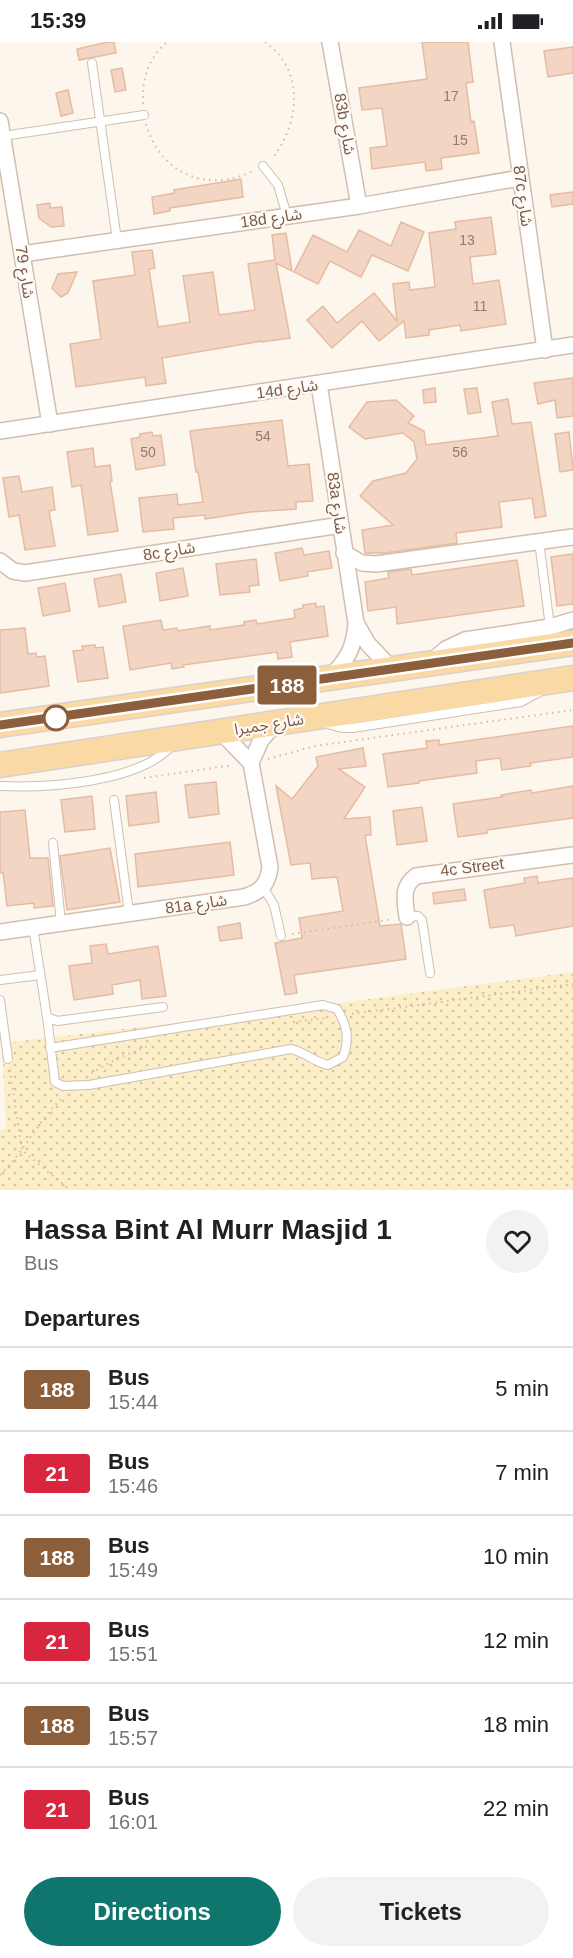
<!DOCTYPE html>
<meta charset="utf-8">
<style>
:root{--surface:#fff;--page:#f2f2f2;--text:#202124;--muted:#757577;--line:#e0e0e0;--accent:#0f766e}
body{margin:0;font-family:Arial,"Noto Sans Arabic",sans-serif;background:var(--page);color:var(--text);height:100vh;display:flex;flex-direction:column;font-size:22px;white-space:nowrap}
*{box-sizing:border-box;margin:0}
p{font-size:20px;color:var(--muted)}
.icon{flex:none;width:33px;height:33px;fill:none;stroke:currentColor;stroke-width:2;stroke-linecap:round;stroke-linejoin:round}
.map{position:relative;height:1148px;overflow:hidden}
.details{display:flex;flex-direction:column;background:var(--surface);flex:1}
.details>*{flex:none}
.badge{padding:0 12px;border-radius:4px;font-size:21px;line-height:39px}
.map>.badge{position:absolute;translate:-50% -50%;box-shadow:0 0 0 3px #fff}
h2{padding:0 24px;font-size:22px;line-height:54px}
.round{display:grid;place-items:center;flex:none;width:63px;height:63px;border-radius:32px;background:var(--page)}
.headline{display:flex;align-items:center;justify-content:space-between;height:102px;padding:0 24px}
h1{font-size:28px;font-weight:600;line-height:45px}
.primary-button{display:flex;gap:12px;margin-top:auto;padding:12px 24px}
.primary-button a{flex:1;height:69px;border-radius:36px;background:var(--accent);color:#fff;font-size:24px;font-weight:600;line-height:69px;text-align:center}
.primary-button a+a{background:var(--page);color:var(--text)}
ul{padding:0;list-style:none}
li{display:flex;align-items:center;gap:18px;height:84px;padding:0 24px;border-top:2px solid var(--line)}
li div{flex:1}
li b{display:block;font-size:22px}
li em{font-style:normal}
li .badge{min-width:66px;font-weight:700;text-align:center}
.status{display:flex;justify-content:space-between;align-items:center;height:42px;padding:0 30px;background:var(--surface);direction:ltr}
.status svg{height:16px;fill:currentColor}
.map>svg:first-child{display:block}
.sand{fill:url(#sand-dots)}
.building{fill:#f3d5c3;stroke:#e6bba3;stroke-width:1.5}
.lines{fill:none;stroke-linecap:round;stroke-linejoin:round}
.service-casing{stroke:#d1beb0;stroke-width:10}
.minor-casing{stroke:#d1beb0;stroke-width:18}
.primary-casing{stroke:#dad1cd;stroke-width:27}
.path{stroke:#d9b8a5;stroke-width:2;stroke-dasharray:1.5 4.5;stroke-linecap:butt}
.service{stroke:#fff;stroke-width:8}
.minor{stroke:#fff;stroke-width:15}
.primary{stroke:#fbd9a5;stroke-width:24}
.line-casing{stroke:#fff;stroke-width:14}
.line{stroke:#8b5e3c;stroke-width:9}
.stop-dot{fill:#fff;stroke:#8b5e3c;stroke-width:3}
.labels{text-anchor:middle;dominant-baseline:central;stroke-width:4.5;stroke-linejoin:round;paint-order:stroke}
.number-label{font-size:14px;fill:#987a6a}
.street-label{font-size:16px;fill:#7a5c4d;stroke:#fffaf3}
</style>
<div class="status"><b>15:39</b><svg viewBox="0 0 49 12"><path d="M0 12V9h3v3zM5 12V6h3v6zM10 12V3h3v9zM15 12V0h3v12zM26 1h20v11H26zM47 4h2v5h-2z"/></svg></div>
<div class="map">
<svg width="573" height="1148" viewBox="0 0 573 1148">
<defs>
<pattern id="sand-dots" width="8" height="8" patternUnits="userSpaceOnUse" patternTransform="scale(1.5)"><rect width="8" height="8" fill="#fcefc7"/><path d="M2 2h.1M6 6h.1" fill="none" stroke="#d1c5a4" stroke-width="1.8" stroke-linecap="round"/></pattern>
</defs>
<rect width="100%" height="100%" fill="#fdf6ec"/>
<path class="sand" d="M573,930v218h-573v-60l6,-1 -4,-86 270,-31z"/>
<path class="building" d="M108,0h6l2,11 -37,7 -2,-11z
M422,0h46l5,40 -7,1 5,39 3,-1 5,32 -38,5 1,11 -16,2 -1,-9 -53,7 -2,-21 17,-2 -5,-38 -20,2 -3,-22 68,-9z
M573,5v26l-25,4 -4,-26z
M122,26l4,22 -11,2 -4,-22z
M68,48l5,23 -12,3 -5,-23z
M241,137l2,18 -73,11v3l-16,3 -2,-17 22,-4v-3z
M573,150v12l-21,3 -2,-12z
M50,161v5l12,-1 2,19 -13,1 -12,-9 -2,-13z
M491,175l5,37 -26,3 3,27 26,-4 7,44 -45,7 -1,-6 -31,5v5l-23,3 -2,-17 -25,20 -17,-20 -30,27 -25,-28 16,-14 14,17 37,-30 23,28 -4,-37 16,-2 1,8 25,-3 -6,-54 27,-4 -1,-7z
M401,180l23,10 -16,39 -36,-16 -11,22 -31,-16 -12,23 -24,-12 19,-37 34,17 12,-22 32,16z
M286,191l6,38 -16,-8 14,75 -28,4v-1l-100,17 4,25 -20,3 -1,-9 -69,10 -6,-43 31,-5 -8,-58 42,-6 -3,-23 20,-2 3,18 -6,1 9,58 32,-5 -7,-46 30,-4 6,43 36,-5 -7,-46 27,-4 -3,-25z
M77,230l-9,21 -7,4 -9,-9 6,-14z
M573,336v38l-16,2 -2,-18 -17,4 -4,-21z
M435,346l1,14 -12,1 -1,-13z
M477,346l4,24 -13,2 -4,-25z
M508,357l4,25 19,-2 15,94 -11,2 -3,-20 -33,4 3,25 -46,6 1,10 -72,10h-20l-3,-23 31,-5 -33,-29 13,-15 33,-8 11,-14 -3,-17 -11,-9 -38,6 -16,-12 18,-25 29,-2 18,16 -6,7 16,8 2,14 72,-9 -6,-34z
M282,378l6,46 21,-2 4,37 -17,1v7l-46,3 -45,7v-4l-32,3 1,11 -31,3 -4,-34 38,-4 1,11 25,-3 -5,-30h-2l-6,-41z
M152,390l1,4 8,-1 4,30 -29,5 -5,-31 9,-2v-3z
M569,390l4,38 -13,2 -5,-38z
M93,406l2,19 15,-2 2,16 -2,1 8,49 -30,4 -7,-50 -9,2 -5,-35z
M19,434l3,16 30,-5 3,23 -6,1 6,35 -30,4 -6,-35 -10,2 -6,-39z
M302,506l2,7 25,-4 3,17 -25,4 1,4 -28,5 -5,-28z
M573,512v50l-16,2 -6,-49z
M256,517l3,26 -10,1 1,6 -30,3 -4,-31z
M517,518l7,46 -127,18 -1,-17 -28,4 -3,-29 24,-4 -1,-6 23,-3 1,6z
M183,526l5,28 -28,5 -4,-28z
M121,532l5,28 -27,5 -5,-28z
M65,541l5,28 -27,5 -5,-28z
M316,561v4l8,-1 4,30 -38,6 2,15 -14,2 -1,-7 -94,13 1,2 -12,2 -1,-6 -41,7 -7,-44 38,-6 2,10 14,-2 1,3 32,-5v4l34,-5v-3l12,-2 1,4 38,-6 -1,-8 9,-2v-3z
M25,586l3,26 8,-1 1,4 8,-1 4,30 -49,7v-63z
M95,603v3l8,-1 5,31 -30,4 -5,-31 10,-1 -1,-4z
M573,684v31l-43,6 1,3 -29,4 -2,-12 -24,3 1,12 -58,8v2l-31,4 -5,-33 44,-6 -1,-7 13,-1v5z
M363,706l3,18 -27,3 26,18 -21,32 26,-2 1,18h-6l15,91 21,-2 5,35 -112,16 3,18 -12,2 -10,-52 27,-5 -3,-20 44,-7 -6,-34 -25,2 -2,-16 -19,2 -15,-79 16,13 26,-33 -2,-9z
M216,740l3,32 -30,4 -4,-33z
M573,744v32l-86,12v3l-29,4 -5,-33 49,-7 -1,-2 30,-5 1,3z
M156,750l3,30 -30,4 -3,-30z
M92,754l3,33 -30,3 -4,-32z
M422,765l5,34 -30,4 -4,-34z
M25,768l5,48h18l5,48 -19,2v-5l-27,3 -4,-34 -3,1v-61z
M230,800l4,33 -96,12 -3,-33z
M110,806l10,54 -53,8 -7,-54z
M537,834l1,7 35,-5v48l-57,10 -2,-11 -24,3 -6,-38 41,-7 -1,-5z
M464,847l2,11 -32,4 -1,-11z
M240,881l2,15 -22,3 -2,-14z
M106,902l2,10 50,-8 8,50 -24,3 -2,-19 -28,5 1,9 -39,6 -5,-34 23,-3 -2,-17z"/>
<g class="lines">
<g class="service-casing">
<path id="service" d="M92,21l25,177
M3,94l141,-21
M263,124l15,19 9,31
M539,499l11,86
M324,681l18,5h11l168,-26 22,-12
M0,744c46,2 140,-3 172,-41
M114,758l15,113
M53,801l8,80
M263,845l11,18 7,31
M407,875l11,-1 4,4 8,53
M33,885l14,90 10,4 106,-14
M0,938l40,-5
M0,958l8,59
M47,975l8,65 8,4 26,-1 202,-36c14,3 23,13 37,16l15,-8c7,-18 4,-32 -6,-48l-14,-4 -273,43"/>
</g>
<g class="minor-casing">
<path id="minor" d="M330,0l29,164
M502,0l43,308
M0,79l50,303
M22,212l337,-48 161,-28
M319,342l37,239c-2,27 -9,36 -27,56
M0,389l573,-86
M344,511l18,10 14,1 197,-27
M0,519l13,10 12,2 316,-48
M356,581l12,21 25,26
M432,619l14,-12 19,-9 85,-13 23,-7
M251,721l10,-23 15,-17
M407,875c-2,-17 -6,-30 9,-41l157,-21
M0,890l244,-35c17,-5 24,-13 26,-30l-19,-104 -31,-32"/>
</g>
<g class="primary-casing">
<path id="primary" d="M0,683l573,-82
M0,723l573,-87"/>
</g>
<path class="path" d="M265,0c40,28 35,81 7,117
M143,62c-1,-26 5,-45 24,-62
M146,82c14,49 60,70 107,47
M268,717l47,-13 258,-36
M144,736l89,-13
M292,892l101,-15
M352,972l221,-30
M293,980l33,-4
M10,1028l12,80 48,40
M91,1031l27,-15 33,-13
M0,1133c24,-23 38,-54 62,-77"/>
<use href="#service" class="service"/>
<use href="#minor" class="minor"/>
<use href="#primary" class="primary"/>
</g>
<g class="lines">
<g class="line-casing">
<path id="line" d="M0,683l573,-82"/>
</g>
<use href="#line" class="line"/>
</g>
<circle class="stop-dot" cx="56" cy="676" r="12"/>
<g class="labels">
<g class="number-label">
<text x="451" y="54">17</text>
<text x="460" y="98">15</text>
<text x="467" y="198">13</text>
<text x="480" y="264">11</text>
<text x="263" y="394">54</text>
<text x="148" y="410">50</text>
<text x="460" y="410">56</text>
</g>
<g class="street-label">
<text transform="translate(345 82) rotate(80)">83b شارع</text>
<text transform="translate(523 154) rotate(82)">87c شارع</text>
<text transform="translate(271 176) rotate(-8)">18d شارع</text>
<text transform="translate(25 230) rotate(81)">شارع 79</text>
<text transform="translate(287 347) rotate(-8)">14d شارع</text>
<text transform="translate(337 461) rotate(82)">83a شارع</text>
<text transform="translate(169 509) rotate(-9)">8c شارع</text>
<text transform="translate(269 682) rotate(-9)">شارع جميرا</text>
<text transform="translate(472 825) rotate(-7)">4c Street</text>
<text transform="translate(196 862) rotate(-8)">81a شارع</text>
</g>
</g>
</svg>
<b class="badge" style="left:287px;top:643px;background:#8b5e3c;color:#fff">188</b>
</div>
<section class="details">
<div class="headline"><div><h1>Hassa Bint Al Murr Masjid 1</h1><p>Bus</p></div><a class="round"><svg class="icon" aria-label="heart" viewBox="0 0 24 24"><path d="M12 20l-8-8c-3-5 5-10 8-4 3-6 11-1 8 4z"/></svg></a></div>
<h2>Departures</h2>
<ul>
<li><span class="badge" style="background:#8b5e3c;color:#fff">188</span><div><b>Bus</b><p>15:44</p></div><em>5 min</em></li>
<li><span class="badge" style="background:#d7263d;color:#fff">21</span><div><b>Bus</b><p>15:46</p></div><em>7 min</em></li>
<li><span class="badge" style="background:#8b5e3c;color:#fff">188</span><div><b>Bus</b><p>15:49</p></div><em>10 min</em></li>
<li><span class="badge" style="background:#d7263d;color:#fff">21</span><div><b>Bus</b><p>15:51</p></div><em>12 min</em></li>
<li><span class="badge" style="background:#8b5e3c;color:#fff">188</span><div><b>Bus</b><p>15:57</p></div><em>18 min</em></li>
<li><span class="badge" style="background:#d7263d;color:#fff">21</span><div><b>Bus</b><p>16:01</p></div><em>22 min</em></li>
</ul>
<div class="primary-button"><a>Directions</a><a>Tickets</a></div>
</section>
